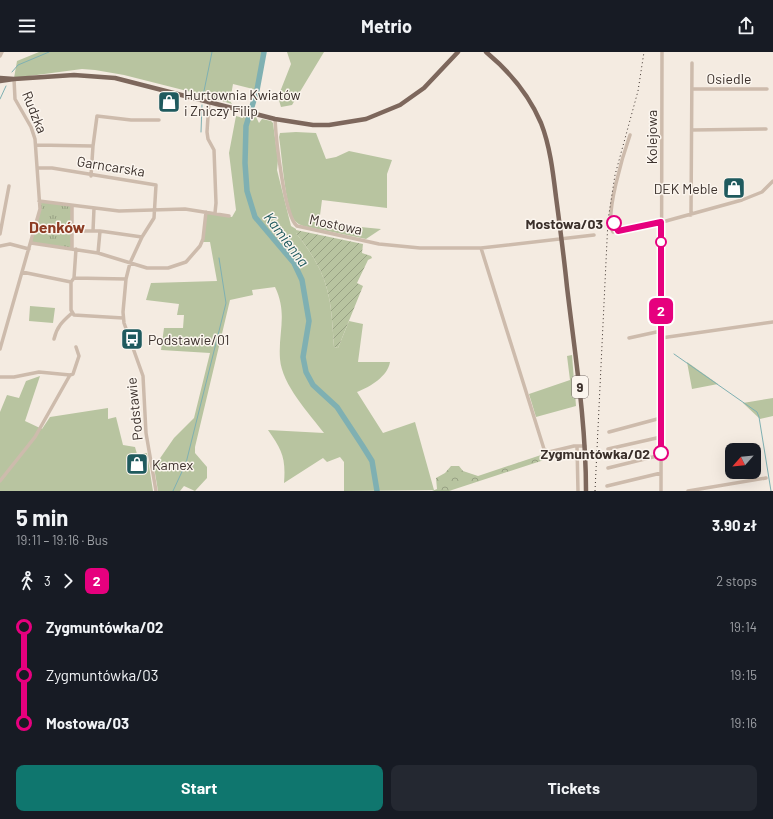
<!DOCTYPE html>
<meta charset="utf-8">
<style>
:root{--surface:#171b24;--page:#242831;--text:#f1f3f6;--muted:#9ea1a6;--accent:#0f766e}
body{margin:0;font-family:Barlow,sans-serif;background:var(--page);color:var(--text);height:100vh;display:flex;flex-direction:column;font-size:15px;white-space:nowrap}
*{box-sizing:border-box;margin:0}
p{font-size:13px;color:var(--muted)}
.icon{flex:none;width:22px;height:22px;fill:none;stroke:currentColor;stroke-width:2;stroke-linecap:round;stroke-linejoin:round}
.map{position:relative;height:439px;overflow:hidden}
.sheet{display:flex;flex-direction:column;background:var(--surface);flex:1}
.sheet>*{flex:none}
.badge{padding:0 8px;border-radius:6px;font-size:14px;line-height:26px}
.needle{width:26px;rotate:243deg}
.controls{position:absolute;left:725px;top:391px;display:grid;gap:8px}
.controls a{display:grid;place-items:center;width:36px;height:36px;border-radius:8px;background:var(--surface);box-shadow:0 4px 16px #0002;font-size:20px}
.map>.badge{position:absolute;translate:-50% -50%;box-shadow:0 0 0 2px #fff}
.legs{display:flex;align-items:center;gap:6px;height:44px;padding:0 16px;font-size:13px}
.legs p{margin-inline-start:auto}
.summary{display:flex;align-items:center;justify-content:space-between;height:68px;padding:0 16px}
h1{font-size:22px;font-weight:700;line-height:30px}
.primary-button{display:flex;gap:8px;margin-top:auto;padding:8px 16px}
.primary-button a{flex:1;height:46px;border-radius:8px;background:var(--accent);color:#fff;font-size:16px;font-weight:700;line-height:46px;text-align:center}
.primary-button a+a{background:var(--page);color:var(--text)}
ul{padding:0 16px;list-style:none}
li{display:flex;align-items:center;gap:14px;height:48px;font-size:15px}
li i{display:grid;place-items:center;width:6px;height:100%;margin:0 5px;background:currentColor}
li i::after{content:'';width:10px;height:10px;margin:-5px;border:3px solid;border-radius:50%;background:var(--surface)}
li p{margin-inline-start:auto}
li:first-child i{background:linear-gradient(#0000 50%,currentColor 0)}
li:last-child i{background:linear-gradient(currentColor 50%,#0000 0)}
header{display:flex;justify-content:space-between;align-items:center;height:52px;padding:0 16px;background:var(--surface);font-size:18px;font-weight:700}
.map>svg:first-child{display:block}
.grass{fill:#b8c4a0}
.forest{fill:url(#forest-crowns)}
.park{fill:url(#park-tufts)}
.garden{fill:url(#garden-furrows)}
.lines{fill:none;stroke-linecap:round;stroke-linejoin:round}
.stream{stroke:#7fb0b2;stroke-width:1}
.river{stroke:#7fb0b2;stroke-width:5.5}
.minor{stroke:#cdbbac;stroke-width:3.5}
.major{stroke:#7d675c;stroke-width:4.5}
.rail{stroke:#3b302b;stroke-width:1;stroke-dasharray:1 3;stroke-linecap:butt}
.line-1-casing{stroke:#fff;stroke-width:9}
.line-1{stroke:#e6007e;stroke-width:6}
.stop-1-dot{fill:#fff;stroke:#e6007e;stroke-width:2}
.labels{text-anchor:middle;dominant-baseline:central;stroke-width:3;stroke-linejoin:round;paint-order:stroke}
.shield{fill:#fbf5ee;stroke:#756b66;stroke-width:1}
.shield-label{font-size:13px;font-weight:bold;fill:#3b302b}
.street-label{font-size:14px;fill:#3b302b;stroke:#fbf5ee}
.poi-label{font-size:14px;fill:#3b302b;stroke:#fbf5ee;text-anchor:start}
.stop-label{font-size:14px;font-weight:bold;fill:#3b302b;stroke:#fbf5ee;text-anchor:end}
.water-label{font-size:15px;font-style:italic;fill:#1f5a5e;stroke:#fbf5ee}
.quarter-label{font-size:16px;font-weight:bold;fill:#8c3b22;stroke:#fbf5ee}
</style>
<header><svg class="icon" aria-label="menu" viewBox="0 0 24 24"><path d="M4 6h16M4 12h16M4 18h16"/></svg>Metrio<svg class="icon" aria-label="share" viewBox="0 0 24 24"><path d="M12 15V3M7 8l5-5 5 5M5 13v7h14v-7"/></svg></header>
<div class="map">
<svg width="773" height="439" viewBox="0 0 773 439">
<defs>
<pattern id="forest-crowns" width="20" height="18" patternUnits="userSpaceOnUse"><rect width="20" height="18" fill="#b8c4a0"/><path d="M2 6a3 3 0 1 1 6 0M12 15a3 3 0 1 1 6 0" fill="none" stroke="#97a083"/></pattern>
<pattern id="park-tufts" width="24" height="20" patternUnits="userSpaceOnUse"><rect width="24" height="20" fill="#b8c4a0"/><path d="M3 7l-1-3M5 7V3M7 7l1-3M15 17l-1-3M17 17v-4M19 17l1-3" fill="none" stroke="#97a083"/></pattern>
<pattern id="garden-furrows" width="10" height="10" patternUnits="userSpaceOnUse"><rect width="10" height="10" fill="#b8c4a0"/><path d="M-1 1l2-2M0 10L10 0M9 11l2-2" fill="none" stroke="#97a083"/></pattern>
</defs>
<rect width="100%" height="100%" fill="#f4ebe1"/>
<path class="grass" d="M39,0h225l-7,38 -24,-6 -3,17 2,3 -33,-10 -75,-19 -29,-5 -13,-1 -68,9 3,-17z
M287,0h37l-32,53 -11,2 -3,-10 13,-33z
M244,62l12,3 3,6 3,-4 9,2 2,2 5,37 -1,10 14,56 5,3v4c33,42 35,62 38,114l4,1 11,-27 14,3 -5,38h32c-2,14 -20,25 -33,30l26,41 32,-11 19,68 -90,1v-29l-4,-5 -13,5 -4,-4 -39,25c2,-25 -2,-33 -16,-53l56,3c-15,-20 -42,-48 -44,-74 -2,-27 8,-45 -5,-72l-23,3 1,5 -23,5 -35,147v6l12,14v11l-12,13 -11,-5 -4,5h-22l-4,-24 20,-29 20,-20 16,-65 -49,-3 3,-22h19l1,-13h-7l2,-11 -33,-4 5,-17 66,-2 -7,-39h-8l4,-30 26,5 4,-7 -7,-57 7,-37 7,2z
M296,80l20,1 10,26 10,-2 13,-6 43,9 -5,14v34l-65,-8 -3,23 62,6 -15,10 -63,-13c-3,-1 -6,-3 -8,-5 -10,-12 -13,-66 -16,-84l1,-4z
M30,254l25,2 -2,15 -24,-2z
M572,303l4,51 -40,11 -7,-23 41,-14 -3,-24z
M687,310l31,22 -26,5z
M40,324l-15,45 17,8 8,-12 58,-9v11l8,-2 7,28 12,2 2,7 10,-1 6,38h-153v-79l7,-17 12,3 7,-17z
M773,346v18l-13,3 -17,-16z"/>
<path class="forest" d="M544,402l3,1 -2,4 -4,2 -92,30h-17l5,-2 -1,-11 9,-5 6,-7h8l4,5 15,5z"/>
<path class="park" d="M39,149l33,5v42l-41,-5 9,-34z"/>
<path class="garden" d="M296,178l67,14 -1,9 9,3 1,2 -4,2 -11,23 6,3 -25,62 -4,-1c-3,-52 -5,-72 -38,-114z"/>
<g class="lines">
<path class="stream" d="M12,20l6,-7 31,-13
M203,44l9,-44
M0,47l6,-13
M201,80l1,-27
M674,302l83,58 2,5 12,74
M173,439l13,-28 40,-160 -7,-45"/>
<path class="river" d="M264,0l-7,38 -11,36 -1,37 2,28 8,26 39,46 8,17 7,41 -6,36 3,15 7,13 24,22 25,38 10,16 5,30"/>
<path class="minor" d="M0,4l2,-4
M692,37h75
M209,49l-2,31 1,7 6,11 2,53 -1,10
M275,67c1,19 9,97 22,107l82,18 41,4h61l113,-13
M692,78l74,-1
M630,83c-6,17 -26,81 -17,97l53,-11 76,-21 20,-8 11,-11
M36,93l57,1 4,-30 34,4h28
M37,116h15l104,17 -2,33 -12,19 -12,26 -4,16 -3,33 1,11 19,53 3,57 10,58
M91,124l2,-30
M39,149l80,10 66,-2 44,7
M72,154v42
M691,163l1,-152
M72,179h28l42,6
M93,179l1,-23
M0,182l9,-48
M31,191l67,10 49,15h21l18,-6 14,-16 3,-7 3,-27
M0,194l10,-2 19,5
M481,196l63,201 5,3 25,-6h11
M98,201l2,-22
M22,220l49,10
M74,226l2,-29
M71,230v28l3,5 49,3
M71,230l3,-4 52,1
M629,286l32,-7
M661,286l112,-16
M54,287c3,-13 9,-18 18,-26
M0,297l40,-140 -5,-70 -4,-12 -16,-28 -1,-20
M0,325h14l25,-5 31,3
M609,380l52,-14
M577,394l1,45
M608,397l53,-12
M608,416l53,-13
M0,429l35,-44 35,-62 3,-1 6,-18 -3,-9
M607,434l54,-13
M661,439l1,-439
M688,439l78,-13"/>
<path class="major" d="M486,0c23,19 43,43 55,71 9,23 12,49 15,74 4,30 8,60 11,90 8,68 19,135 19,204
M0,26l14,1
M0,29l14,-2 60,-4 41,3 160,41 38,6h16l37,-6 34,-14 24,-17 34,-36"/>
<path class="rail" d="M595,439l13,-271 7,-45 23,-84 6,-39"/>
</g>
<g class="lines">
<g class="line-1-casing">
<path id="line-1" d="M614,171l4,8 43,-9v231"/>
</g>
<use href="#line-1" class="line-1"/>
</g>
<defs>
<g id="shop-square" transform="scale(1.15)"><rect x="-9" y="-9" width="18" height="18" rx="4" fill="#1f5a5e" stroke="#fbf5ee"/><path d="M-5-2.5h2.3a2.7 3.5 0 0 1 5.4 0H5L5.5 6h-11ZM-1.5-2.5h3a1.5 2.3 0 0 0-3 0Z" fill="#fff"/></g>
<g id="bus-square" transform="scale(1.15)"><rect x="-9" y="-9" width="18" height="18" rx="4" fill="#1f5a5e" stroke="#fbf5ee"/><path d="M-5-6H5V4H4V6H2V4H-2V6H-4V4H-5ZM-3.5-4V0h7V-4ZM-3.5 1.2v1.5H-2V1.2ZM2 1.2v1.5H3.5V1.2Z" fill="#fff"/></g>
</defs>
<g fill-rule="evenodd">
<use href="#shop-square" x="169" y="50"/>
<use href="#shop-square" x="734" y="136"/>
<use href="#bus-square" x="132" y="287"/>
<use href="#shop-square" x="137" y="412"/>
</g>
<g class="stop-1-dot">
<circle cx="614" cy="171" r="7"/>
<circle cx="661" cy="190" r="5"/>
<circle cx="661" cy="401" r="7"/>
</g>
<g class="labels">
<rect class="shield" x="572" y="324" width="16" height="22" rx="3"/>
<g class="shield-label">
<text x="580" y="335">9</text>
</g>
<g class="street-label">
<text x="729" y="26">Osiedle</text>
<text transform="translate(35 60) rotate(68)">Rudzka</text>
<text transform="translate(651 85) rotate(-90)">Kolejowa</text>
<text transform="translate(111 114) rotate(9)">Garncarska</text>
<text transform="translate(336 172) rotate(12)">Mostowa</text>
<text transform="translate(134 357) rotate(-96)">Podstawie</text>
</g>
<g class="poi-label">
<text x="184" y="42">Hurtownia Kwiatów<tspan x="184" dy="16">i Zniczy Filip</tspan></text>
<text x="718" y="136" text-anchor="end">DEK Meble</text>
<text x="148" y="287">Podstawie/01</text>
<text x="152" y="412">Kamex</text>
</g>
<g class="stop-label">
<text x="603" y="171">Mostowa/03</text>
<text x="650" y="401">Zygmuntówka/02</text>
</g>
<g class="water-label">
<text transform="translate(287 187) rotate(53)">Kamienna</text>
</g>
<g class="quarter-label">
<text x="57" y="174">Denków</text>
</g>
</g>
</svg>
<div class="controls">
<a><svg class="needle" viewBox="-14 -14 28 28"><path d="M0-13l5 13h-10z" fill="#e53935"/><path d="M0 13l5-13h-10z" fill="#9ea1a6"/></svg></a>
</div>
<b class="badge" style="left:661px;top:259px;background:#e6007e;color:#fff">2</b>
</div>
<section class="sheet">
<div class="summary"><div><h1>5 min</h1><p>19:11 – 19:16 · Bus</p></div><b>3.90 zł</b></div>
<div class="legs"><svg class="icon" aria-label="walk" viewBox="0 0 24 24"><circle cx="13" cy="4" r="2"/><path d="M13 8l-2 6 4 7M11 14l-3 7M7 12l3-4h3l4 4"/></svg>3<svg class="icon" aria-label="forward" viewBox="0 0 24 24"><path d="M9 5l7 7-7 7"/></svg><b class="badge" style="background:#e6007e;color:#fff">2</b><p>2 stops</p></div>
<ul>
<li><i style="color:#e6007e"></i><b>Zygmuntówka/02</b><p>19:14</p></li>
<li><i style="color:#e6007e"></i><span>Zygmuntówka/03</span><p>19:15</p></li>
<li><i style="color:#e6007e"></i><b>Mostowa/03</b><p>19:16</p></li>
</ul>
<div class="primary-button"><a>Start</a><a>Tickets</a></div>
</section>
